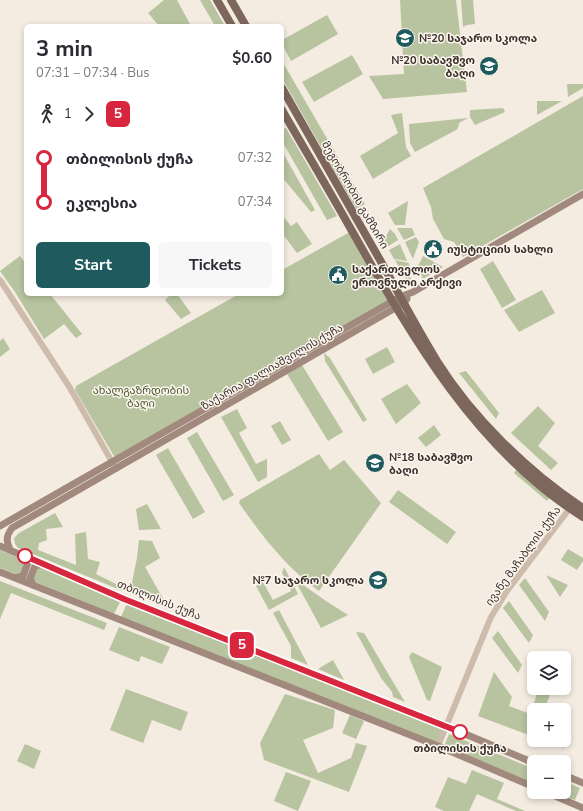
<!DOCTYPE html>
<meta charset="utf-8">
<style>
:root{--surface:#fff;--page:#f7f7f7;--text:#2b2b33;--muted:#7c7c81;--accent:#1f5a5e}
body{margin:0;font-family:"Nunito Sans","Noto Sans Georgian",sans-serif;background:var(--page);color:var(--text);height:100vh;display:flex;flex-direction:column;font-size:15px;white-space:nowrap}
*{box-sizing:border-box;margin:0}
p{font-size:13px;color:var(--muted)}
.icon{flex:none;width:22px;height:22px;fill:none;stroke:currentColor;stroke-width:2;stroke-linecap:round;stroke-linejoin:round}
.map{position:relative;flex:1;overflow:hidden}
.sheet{position:absolute;left:24px;top:24px;width:260px;height:272px;display:flex;flex-direction:column;background:var(--surface);border-radius:6px;box-shadow:0 2px 6px #0003}
.sheet>*{flex:none}
.badge{padding:0 8px;border-radius:6px;font-size:14px;line-height:26px}
.buttons{position:absolute;left:527px;top:651px;display:grid;gap:8px}
.buttons a{display:grid;place-items:center;width:44px;height:44px;border-radius:6px;background:var(--surface);box-shadow:0 2px 6px #0003;font-size:20px}
.map>.badge{position:absolute;translate:-50% -50%;box-shadow:0 0 0 2px #fff}
.legs{display:flex;align-items:center;gap:6px;height:44px;padding:0 12px;font-size:13px}
.legs p{margin-inline-start:auto}
.headline{display:flex;align-items:center;justify-content:space-between;height:68px;padding:0 12px}
h1{font-size:22px;font-weight:700;line-height:30px}
.action{display:flex;gap:8px;margin-top:auto;padding:8px 12px}
.action a{flex:1;height:46px;border-radius:6px;background:var(--accent);color:#fff;font-size:16px;font-weight:700;line-height:46px;text-align:center}
.action a+a{background:var(--page);color:var(--text)}
ul{padding:0 12px;list-style:none}
li{display:flex;align-items:center;gap:14px;height:44px;font-size:15px}
li i{display:grid;place-items:center;width:6px;height:100%;margin:0 5px;background:currentColor}
li i::after{content:'';width:10px;height:10px;margin:-5px;border:3px solid;border-radius:50%;background:var(--surface)}
li p{margin-inline-start:auto}
li:first-child i{background:linear-gradient(#0000 50%,currentColor 0)}
li:last-child i{background:linear-gradient(currentColor 50%,#0000 0)}
.map>svg:first-child{display:block}
.green{fill:#b8c4a0}
.lines{fill:none;stroke-linecap:round;stroke-linejoin:round}
.tertiary{stroke:#cdbbac;stroke-width:6}
.secondary{stroke:#a18a7d;stroke-width:7}
.primary{stroke:#7d675c;stroke-width:8}
.line-1-casing{stroke:#fff;stroke-width:9}
.line-1{stroke:#d7263d;stroke-width:6}
.stop-1-dot{fill:#fff;stroke:#d7263d;stroke-width:2}
.labels{text-anchor:middle;dominant-baseline:central;stroke-width:3;stroke-linejoin:round;paint-order:stroke}
.poi-label{font-size:11px;font-weight:bold;fill:#3b302b;stroke:#fbf5ee;text-anchor:start}
.street-label{font-size:11px;fill:#3b302b;stroke:#fbf5ee}
.park-label{font-size:11px;fill:#4a5a2e;stroke:#fbf5ee}
.stop-label{font-size:11px;font-weight:bold;fill:#3b302b;stroke:#fbf5ee}
</style>
<div class="map">
<svg width="583" height="811" viewBox="0 0 583 811">
<rect width="100%" height="100%" fill="#f4ebe1"/>
<path class="green" d="M164,0h13l14,26h-32l-11,-13z
M200,0h10l15,26h-10z
M400,0h56l11,92 -84,7 -14,-23 35,-2z
M461,0h12l2,24 -8,1 -4,2z
M327,15l11,19 -47,27 -9,-17v-4z
M352,55l11,19 -49,28 -12,-20z
M282,61l83,143 -9,5 -74,-131z
M567,84h16v4l-15,9z
M583,96v93l-120,68 -9,-15 -10,-3 -11,-20 -2,-12 -8,-19z
M537,101h25l-25,14z
M503,108l2,4 -30,13 -5,-8v-7z
M402,113l4,34 5,9 -38,23 -13,-23 38,-23 -7,-18z
M468,118l-9,5 -1,5 -2,2 -41,22 -5,-9 -1,-19z
M286,128l51,88 -10,4 -45,-79v-12z
M282,151l33,59 -4,2 -29,-35z
M408,201l-3,24h-10l-7,-12z
M282,215l9,11 6,-4 15,22 -15,9 -15,-20z
M397,228h15l3,7 -11,5z
M390,229l5,5 3,6 -11,7 -3,-7z
M348,233l3,1 37,68 -271,154h-3l-39,-66 1,-4 163,-92h43v-24z
M416,237l3,5 -6,17 -8,-17z
M400,244l7,17 -13,-2 -5,-9z
M20,256l6,8v30h24l32,40 -6,4 -12,-14 -20,15 -29,-47 -15,-21z
M423,256l20,11 -20,12 -6,-11z
M395,260l14,3 2,21 -1,2z
M493,261l23,39 -14,8 -22,-39z
M542,290l13,23 -36,19 -15,-22z
M171,294h6l14,19 -10,6 -16,-19z
M3,338l7,11 -10,8v-16z
M387,347l8,15 -22,12 -8,-15z
M324,353l6,5 37,62 -4,2 -38,-61z
M302,365l41,67 -15,9 -41,-67z
M466,371l33,42 -3,6 -37,-46z
M407,384l14,19 -25,21 -15,-25z
M538,406l17,17 -17,23 20,17 -7,7 -40,-37z
M237,409l10,19 -8,5 17,31 11,-5v18l-9,5 -37,-65z
M280,421l11,19 -9,5 -11,-19z
M434,425l7,10 -15,12 -8,-9z
M197,432l37,63 -11,6 -36,-63z
M168,448l37,64 -12,7 -37,-64z
M319,454l11,16 14,-10 37,43 -62,88c-33,-24 -57,-55 -80,-88l1,-3z
M518,468l33,28 -4,5 -33,-28z
M398,490l58,42 -9,12 -58,-42z
M147,504l14,25 -22,1 -3,-21z
M55,513l8,14 -17,2 1,11 -8,3 -1,7 38,15 -1,-31 11,-2 2,27 12,3 -4,12 28,14 -1,3 -105,-43 -3,-4 -1,-6 5,-5z
M139,540l13,1 8,17 -15,9 23,40 -38,-15 7,-34z
M568,549l15,9v3l-6,9 -16,-10z
M0,550l23,10 2,4 -4,10h-6l-15,-6z
M42,567l79,33 -7,14 -79,-32 -2,-3 2,-9z
M284,567l14,27 -29,16 -13,-24 7,-4 10,18 18,-9 -9,-18z
M546,575l22,10 -8,12z
M525,578l24,34 -4,9 -26,-36z
M0,581l107,42 -3,7 -93,-37 -11,26z
M299,582l27,19 22,14 -27,13 -24,-44z
M509,601l24,34 -4,8 -26,-35z
M127,603l190,77 125,49 -5,15 -316,-127z
M279,610l29,55 -17,-7v-12l-18,-33z
M119,627l51,20 -8,17 -21,-8 -2,6 -30,-12z
M498,631l24,34 -4,8 -26,-35z
M356,632l8,1 41,69 -12,-5 -1,-5 -11,-14z
M412,652l30,15 -12,34 -3,-1 -18,-43z
M333,660l11,20 -26,-11z
M494,672l18,25 -3,9 21,8 8,-23 12,4 -6,15h-10v27l-56,-21z
M126,689l62,23 -7,19 -29,-11 -9,23 -33,-13z
M285,694l50,16 -2,18 -30,12 15,33 33,-15 5,-15 11,3 -18,46 -85,-32 -4,-17z
M350,715l14,6 -8,18 -14,-6z
M564,729l6,2 -6,17 -21,-8h21z
M449,734l85,35v14l-90,-37z
M25,744l16,7 -7,18 -17,-8z
M472,770l32,13 -7,16 28,12h-9l-39,-17 -8,17h-25l-9,-4 13,-30 18,7z
M286,772l25,9 -13,30 -24,-10z
M564,781l16,7 -5,12 -20,-8h9z"/>
<g class="lines">
<path class="tertiary" d="M0,280l70,108 46,81
M438,746l53,-129 16,-26 63,-83"/>
<path class="secondary" d="M0,526l400,-229 13,-5 170,-98
M0,546l124,53 322,127 88,37
M10,550c-4,-9 -4,-14 2,-22l392,-225 3,-4
M0,572l438,174 96,41
M15,578l8,-2 5,-13 -3,-7
M33,585l-3,-7 5,-12 8,-2
M564,775l19,8
M546,792l37,16"/>
<path class="primary" d="M217,0l15,26
M231,0l15,26
M282,88c34,60 68,119 102,179 17,31 34,63 53,94 35,56 91,111 146,147
M282,110c23,40 47,80 70,121 60,106 124,219 231,286"/>
</g>
<g class="lines">
<g class="line-1-casing">
<path id="line-1" d="M25,556l99,43 336,133"/>
</g>
<use href="#line-1" class="line-1"/>
</g>
<defs>
<g id="school-disc" transform="scale(1)"><circle r="9.5" fill="#1f5a5e" stroke="#fbf5ee"/><path d="M0-5L7-2L0 1L-7-2ZM-4 1L0 2.5L4 1V4Q0 6-4 4Z" fill="#fff"/></g>
<g id="civic-disc" transform="scale(1)"><circle r="9.5" fill="#1f5a5e" stroke="#fbf5ee"/><path d="M-.6-6.5H3V-4.5H.6V-3L4-1V1h2V6H-6V1h2V-1L-.6-3ZM-1.2 2.5V6h2.4V2.5Z" fill="#fff"/></g>
</defs>
<g fill-rule="evenodd">
<use href="#school-disc" x="405" y="38"/>
<use href="#school-disc" x="489" y="66"/>
<use href="#civic-disc" x="433" y="249"/>
<use href="#civic-disc" x="338" y="275"/>
<use href="#school-disc" x="375" y="463"/>
<use href="#school-disc" x="378" y="580"/>
</g>
<g class="stop-1-dot">
<circle cx="25" cy="556" r="7"/>
<circle cx="460" cy="732" r="7"/>
</g>
<g class="labels">
<g class="poi-label">
<text x="419" y="38">№20 საჯარო სკოლა</text>
<text x="475" y="60" text-anchor="end">№20 საბავშვო<tspan x="475" dy="13">ბაღი</tspan></text>
<text x="447" y="249">იუსტიციის სახლი</text>
<text x="352" y="269">საქართველოს<tspan x="352" dy="13">ეროვნული არქივი</tspan></text>
<text x="389" y="457">№18 საბავშვო<tspan x="389" dy="13">ბაღი</tspan></text>
<text x="364" y="580" text-anchor="end">№7 საჯარო სკოლა</text>
</g>
<g class="street-label">
<text transform="translate(355 195) rotate(60)">მეგობრობის გამზირი</text>
<text transform="translate(272 367) rotate(-30)">ზაქარია ფალიაშვილის ქუჩა</text>
<text transform="translate(523 556) rotate(-54)">ივანე მაჩაბლის ქუჩა</text>
<text transform="translate(159 600) rotate(22)">თბილისის ქუჩა</text>
</g>
<g class="park-label">
<text x="141" y="390">ახალგაზრდობის<tspan x="141" dy="13">ბაღი</tspan></text>
</g>
<g class="stop-label">
<text x="460" y="748">თბილისის ქუჩა</text>
</g>
</g>
</svg>
<div class="buttons">
<a><svg class="icon" aria-label="layers" viewBox="0 0 24 24"><path d="M12 4l9 5-9 5-9-5zM3 14l9 5 9-5"/></svg></a>
<a>+</a>
<a>−</a>
</div>
<b class="badge" style="left:242px;top:645px;background:#d7263d;color:#fff">5</b>
<section class="sheet">
<div class="headline"><div><h1>3 min</h1><p>07:31 – 07:34 · Bus</p></div><b>$0.60</b></div>
<div class="legs"><svg class="icon" aria-label="walk" viewBox="0 0 24 24"><circle cx="13" cy="4" r="2"/><path d="M13 8l-2 6 4 7M11 14l-3 7M7 12l3-4h3l4 4"/></svg>1<svg class="icon" aria-label="forward" viewBox="0 0 24 24"><path d="M9 5l7 7-7 7"/></svg><b class="badge" style="background:#d7263d;color:#fff">5</b></div>
<ul>
<li><i style="color:#d7263d"></i><b>თბილისის ქუჩა</b><p>07:32</p></li>
<li><i style="color:#d7263d"></i><b>ეკლესია</b><p>07:34</p></li>
</ul>
<div class="action"><a>Start</a><a>Tickets</a></div>
</section>
</div>
